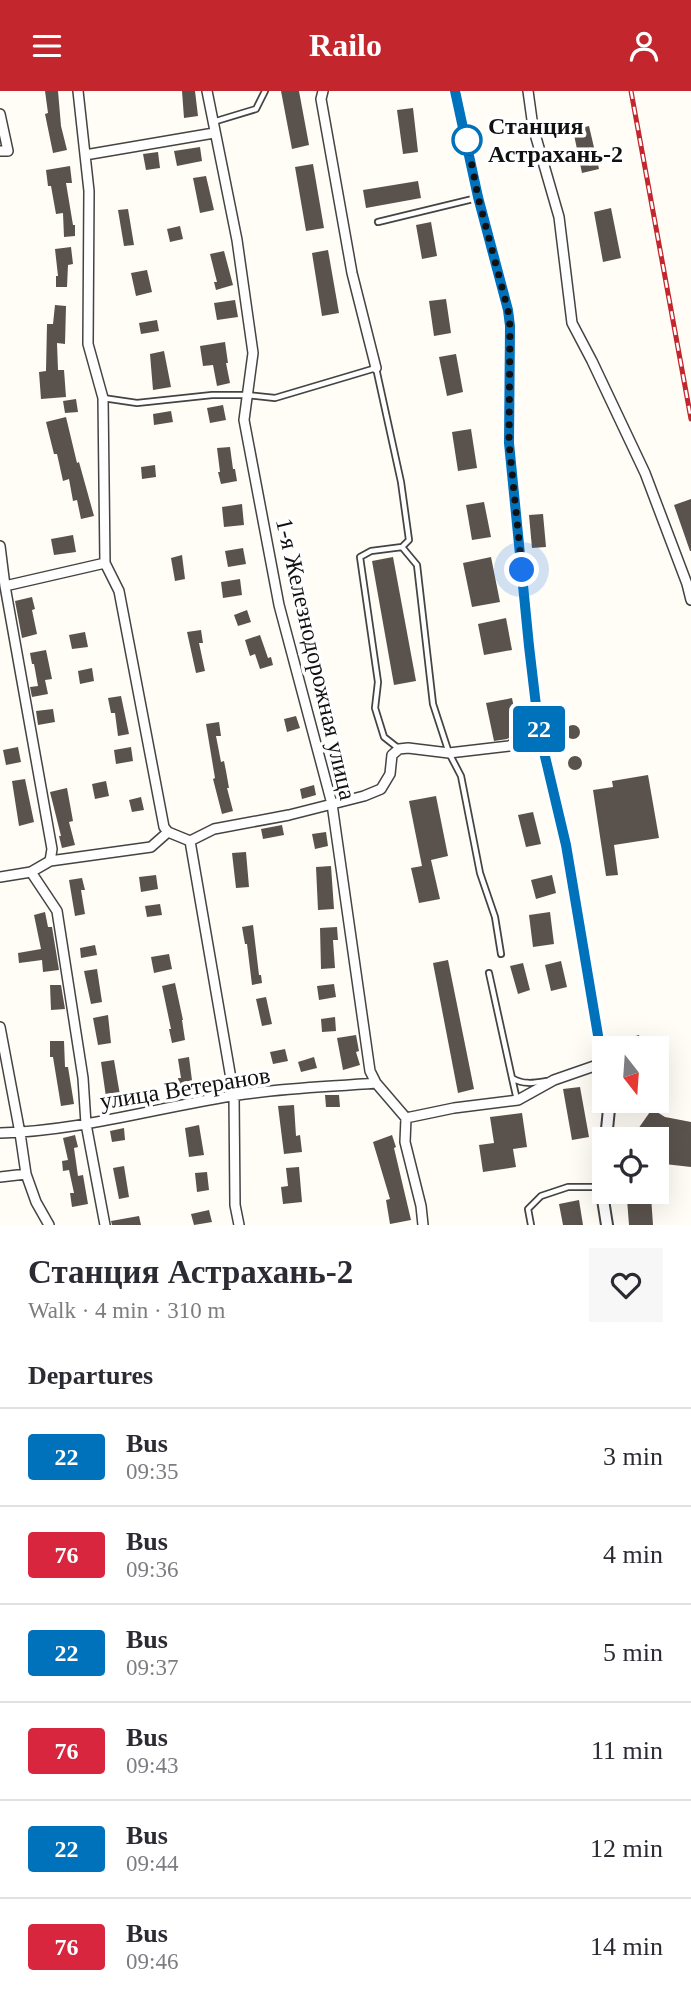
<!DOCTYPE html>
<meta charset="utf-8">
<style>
:root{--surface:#fff;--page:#f7f7f7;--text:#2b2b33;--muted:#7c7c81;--line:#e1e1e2;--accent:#c4262e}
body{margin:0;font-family:Georgia,serif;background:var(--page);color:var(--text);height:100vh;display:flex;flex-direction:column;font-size:26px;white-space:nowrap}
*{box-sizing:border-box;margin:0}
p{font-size:23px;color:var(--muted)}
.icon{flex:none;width:38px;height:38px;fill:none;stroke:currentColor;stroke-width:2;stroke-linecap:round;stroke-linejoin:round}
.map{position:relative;height:1134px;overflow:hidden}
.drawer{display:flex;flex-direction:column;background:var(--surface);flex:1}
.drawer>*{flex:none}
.badge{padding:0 14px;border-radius:5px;font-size:24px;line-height:46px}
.needle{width:46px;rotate:163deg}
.tools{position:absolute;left:592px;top:945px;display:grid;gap:14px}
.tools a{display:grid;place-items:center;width:77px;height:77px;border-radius:0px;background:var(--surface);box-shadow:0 7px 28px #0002;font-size:35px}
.you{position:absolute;width:35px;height:35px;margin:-18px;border:5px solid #fff;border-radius:50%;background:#1a73e8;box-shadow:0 0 0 10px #1a73e833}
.map>.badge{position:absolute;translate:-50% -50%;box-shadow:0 0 0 4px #fff}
h2{padding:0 28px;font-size:26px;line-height:63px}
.round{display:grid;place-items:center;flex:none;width:74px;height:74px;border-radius:0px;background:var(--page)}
.summary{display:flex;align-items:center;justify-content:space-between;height:119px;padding:0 28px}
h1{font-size:33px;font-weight:700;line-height:52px}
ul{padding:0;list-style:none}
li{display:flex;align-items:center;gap:21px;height:98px;padding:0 28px;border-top:2px solid var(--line)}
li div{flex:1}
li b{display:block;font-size:26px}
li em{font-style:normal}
li .badge{min-width:77px;font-weight:700;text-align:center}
header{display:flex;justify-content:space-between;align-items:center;height:91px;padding:0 28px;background:var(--accent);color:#fff;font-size:32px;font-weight:700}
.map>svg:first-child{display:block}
.building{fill:#5a524d}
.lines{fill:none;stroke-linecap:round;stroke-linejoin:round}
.service-casing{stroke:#444;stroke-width:8}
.minor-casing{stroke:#444;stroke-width:12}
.tertiary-casing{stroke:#444;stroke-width:14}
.service{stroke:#fff;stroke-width:4.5}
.minor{stroke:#fff;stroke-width:9}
.tertiary{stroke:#fff;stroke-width:10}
.rail-casing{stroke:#c4262e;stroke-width:5}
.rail{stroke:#fff;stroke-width:2.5;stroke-dasharray:8;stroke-linecap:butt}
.line-casing{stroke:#fff;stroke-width:16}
.line{stroke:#0072bc;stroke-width:10}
.walk{stroke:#111;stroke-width:7;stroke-dasharray:0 12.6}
.stop-dot{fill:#fff;stroke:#0072bc;stroke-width:3.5}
.labels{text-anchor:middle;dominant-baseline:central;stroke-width:7;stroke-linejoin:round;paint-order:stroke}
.stop-label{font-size:24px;font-weight:bold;fill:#111;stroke:#fff;text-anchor:start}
.street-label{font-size:24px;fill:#111;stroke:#fff}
</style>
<header><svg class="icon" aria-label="menu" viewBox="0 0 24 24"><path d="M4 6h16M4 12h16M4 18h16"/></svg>Railo<svg class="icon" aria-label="person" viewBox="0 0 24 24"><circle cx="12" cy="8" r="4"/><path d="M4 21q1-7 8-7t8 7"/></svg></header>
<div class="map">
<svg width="691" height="1134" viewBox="0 0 691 1134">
<rect width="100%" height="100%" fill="#fffdf5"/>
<path class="building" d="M45,0h13l3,35 6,24 -14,3 -8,-39 3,-1z
M182,0h13l3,25 -14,2z
M281,0h18l10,54 -17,4z
M413,17l5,44 -15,2 -6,-44z
M589,35l10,43 -17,4 -9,-43z
M200,56l2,14 -25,5 -3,-15z
M158,61l2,16 -14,2 -3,-16z
M313,73l11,64 -18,3 -11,-64z
M70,75l2,17h-6l7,42h2v11l-11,1 -1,-24 -7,1 -5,-28h-3l-2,-16z
M206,85l8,34 -14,3 -7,-35z
M418,90l3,17 -55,10 -3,-18z
M611,117l10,50 -18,4 -9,-50z
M128,118l6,36 -10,1 -6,-36z
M431,131l6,34 -15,3 -6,-34z
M180,135l3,13 -13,3 -3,-13z
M71,156l2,17 -5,1 -1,22h-11v-11h2l-3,-27z
M328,159l11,63 -17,3 -10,-63z
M224,160l9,34 -17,5 -2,-8h3l-7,-28z
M147,179l5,22 -16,4 -5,-23z
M446,208l5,34 -17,3 -5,-35z
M235,209l3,17 -21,3 -3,-17z
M55,214l11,1 -1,38 -8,-1 1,27h6l2,27 -25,2 -2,-27 7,-1 1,-47h6z
M157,229l2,11 -18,3 -2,-11z
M225,251l3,21h-2l4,20 -13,3 -4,-21 -10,1 -3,-20z
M164,260l7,36 -18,3 -3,-36z
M456,263l7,38 -16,4 -8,-39z
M76,308l2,13 -13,1 -2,-12z
M223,314l3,15 -16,3 -3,-15z
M171,320l2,11 -19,3 -1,-11z
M66,326l11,46 2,-1 15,54 -13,3 -4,-19 -4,1 -4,-22 -6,2 -6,-27h-3l-8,-32z
M471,338l6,39 -19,3 -6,-39z
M230,356l3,22h2l2,12 -16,3 -3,-12h2l-3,-24z
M155,374l1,12 -14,2 -1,-12z
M691,408v52h-1l-16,-46z
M484,411l7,35 -19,3 -6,-35z
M242,413l2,21 -20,2 -2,-20z
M543,423l3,33 -14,1 -3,-33z
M73,444l3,17 -22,3 -3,-16z
M243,457l3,16 -18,3 -3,-16z
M182,464l3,24 -10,2 -4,-23z
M393,466l23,124 -22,4 -22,-124z
M491,466l9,45 -28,5 -9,-44z
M240,488l2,16 -19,3 -2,-16z
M32,506l3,12 -3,1 5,24 -15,4 -7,-37z
M247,519l4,12 -13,4 -4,-11z
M506,527l6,32 -28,5 -6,-31z
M201,539l2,13h-4l6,28 -9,2 -9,-41z
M85,541l3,15 -16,2 -3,-14z
M260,544l8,23 3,-1 2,8 -13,4 -5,-15 -5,2 -5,-16z
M46,559l6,29 -7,1 3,14 -16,3 -2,-10 8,-1 -4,-22h-2l-2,-11z
M92,577l2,13 -14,3 -2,-13z
M121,605l8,38 -11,2 -3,-23h-4l-3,-15z
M512,607l7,35 -12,6 -13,2 -8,-38z
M53,618l2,13 -17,3 -2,-14z
M296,625l4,12 -13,4 -3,-13z
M219,631l2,14h-5l5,26 3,-1 2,10 3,17h-2l6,23 -11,3 -9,-35 2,-1 -9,-54z
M566 641a7 7 0 1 1 14 0a7 7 0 1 1-14 0Z
M18,656l3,15 -15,3 -3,-15z
M131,656l2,14 -17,3 -2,-14z
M568 672a7 7 0 1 1 14 0a7 7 0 1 1-14 0Z
M648,684l11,63 -45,7 4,30 -12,1 -13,-86 20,-3 -1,-6z
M25,688l9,43 -15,4 -7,-45z
M106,690l3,15 -14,3 -3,-15z
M314,694l2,10 -14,4 -2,-10z
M67,697l6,33 -4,1 6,23 -13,3 -3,-12h2l-11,-44z
M436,705l12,60 -17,4 9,39 -21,4 -8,-35 11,-2 -13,-65z
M141,706l3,13 -12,2 -3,-12z
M533,721l8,32 -15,3 -8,-32z
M282,734l2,10 -21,4 -2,-10z
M326,741l2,14 -13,3 -3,-15z
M246,761l3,35 -13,1 -4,-35z
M331,775l3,43 -16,1 -2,-43z
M156,784l2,14 -17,3 -2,-15z
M552,784l4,18 -20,6 -5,-19z
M82,787l3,12h-4l4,24 -10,2 -6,-36z
M160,813l2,11 -15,2 -2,-11z
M45,821l3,15h4l7,43 -16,2 -1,-12 -23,3 -1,-10 23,-4 -7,-34z
M550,821l4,32 -21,3 -4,-32z
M253,834l6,50h2l1,8 -10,2 -5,-41h-2l-3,-17z
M337,836l1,13h-5l2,28 -14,1 -1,-41z
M95,854l2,10 -16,3 -1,-10z
M169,863l3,15 -18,4 -3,-16z
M448,869l26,129 -16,4 -25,-130z
M561,870l6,26 -16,4 -6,-26z
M523,872l7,27 -12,4 -8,-28z
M97,878l5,33 -11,2 -7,-33z
M175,892l8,37h-1l3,20 -13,3 -3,-14h2l-9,-43z
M334,893l2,13 -17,3 -2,-14z
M50,894h11l4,24 -14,1z
M266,906l6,27 -10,2 -6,-27z
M108,924l3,28 -13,2 -5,-27z
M335,926l1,14 -14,1 -1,-13z
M356,944l3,16 -3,1 4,13 -17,5 -6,-32z
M639,944l4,13h-18l-3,-8z
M50,950h14l1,26h3l6,37 -13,2 -8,-49h-3z
M285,958l3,12 -15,3 -3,-12z
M189,966l5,39 -12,2 -4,-20h3l-3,-19z
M314,966l3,11 -16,4 -3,-10z
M114,969l6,35 -14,2 -5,-35z
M580,996l9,50 -17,3 -9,-51z
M325,1004h14l1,12h-14z
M294,1014l2,31 4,-1 2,17 -18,2 -6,-48z
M652,1018l13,8 26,5v45l-35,-4v-24h-25z
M522,1022l5,34 -14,2 3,18 -33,5 -4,-27 15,-2 -4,-26z
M199,1034l5,30 -15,2 -4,-29z
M124,1037l1,12 -13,2 -2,-11z
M75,1044l3,12 -4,1 4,28 5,-1 5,29 -16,3 -2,-14h4l-5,-23 -6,1 -1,-10 6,-1 -5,-22z
M392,1044l4,12 -2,1 17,72 -21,4 -4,-24 4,-1 -17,-57z
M124,1075l5,31 -10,2 -6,-31z
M299,1076l3,35 -19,2 -2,-17 7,-1 -2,-18z
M207,1081l2,18 -12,2 -2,-19z
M651,1105l2,29h-24l-2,-26z
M579,1109l4,25h-20l-4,-21z
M209,1119l3,12 -18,3 -3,-11z
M139,1125l2,9h-29l-1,-4z"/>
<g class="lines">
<g class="service-casing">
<path id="service" d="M213,31l43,-13 9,-18
M378,131l99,-24
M103,307l34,5 75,-8h35l28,3 101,-30 25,114 8,58 -7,7
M398,657l-14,-11 -9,-29 3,-26 -18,-125 11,-6 31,-4 15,18 16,139 16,49 12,23 19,97 15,44 6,37
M489,882l23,105c11,7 22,5 34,3
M512,987l5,22
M531,1134l-3,-16 13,-13 27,-9h33"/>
</g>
<g class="minor-casing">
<path id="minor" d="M78,0l11,100 -1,153 15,54 2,165 14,28 45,236 4,5
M207,0l30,149 16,113 -9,67 35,185 53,199 38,267 6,12 30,35 -1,24 16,64 2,19
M323,0l-2,8 31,174 24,95
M528,0l5,36 26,90 13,106 20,38 53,112 42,111 4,16
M0,23l8,37h-8
M85,64l129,-22
M0,455l5,40 47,263 -2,12
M5,495l100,-23
M190,750l44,255 1,109 4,20
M31,781l26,39 26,167 3,46 19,101
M0,786l31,-5 19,-11 101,-14 17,-15 22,9 24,-12 75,-14 75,-19 17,-7 9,-15 2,-19 7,-6 9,-1 41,5 60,-7 30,-15
M0,936l20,106 6,41 10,28 13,23
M406,1027l48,-10 64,-8 36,-20 49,-17
M0,1042c79,-2 155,-25 232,-37 47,-8 96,-9 144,-13
M0,1086l26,-3"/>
</g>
<g class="tertiary-casing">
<path id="tertiary" d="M455,0l23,106 30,113 2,16 -1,117 20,203 10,85 27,114 38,226
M606,1048l3,-30 -1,-8
M604,1072l-3,24 6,38"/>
</g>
<use href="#service" class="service"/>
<use href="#minor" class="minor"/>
<use href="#tertiary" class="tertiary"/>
<g class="rail-casing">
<path id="rail" d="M631,0l60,328"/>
</g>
<use href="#rail" class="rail"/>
</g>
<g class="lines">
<g class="line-casing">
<path id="line" d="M455,0l23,106 30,113 2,16 -1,117 20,203 10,85 27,114 38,226"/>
</g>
<use href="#line" class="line"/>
<path class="walk" d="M467,49l11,57 30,113 2,16 -1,117 13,127"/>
</g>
<circle class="stop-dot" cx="467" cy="49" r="14"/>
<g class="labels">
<g class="stop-label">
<text x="488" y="35">Станция<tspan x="488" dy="28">Астрахань-2</tspan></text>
</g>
<g class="street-label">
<text transform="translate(316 568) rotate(77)">1-я Железнодорожная улица</text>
<text transform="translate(185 997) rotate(-9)">улица Ветеранов</text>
</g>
</g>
</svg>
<div class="tools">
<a><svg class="needle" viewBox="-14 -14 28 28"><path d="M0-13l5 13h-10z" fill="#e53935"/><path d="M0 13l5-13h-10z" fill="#7c7c81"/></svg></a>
<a><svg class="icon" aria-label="locate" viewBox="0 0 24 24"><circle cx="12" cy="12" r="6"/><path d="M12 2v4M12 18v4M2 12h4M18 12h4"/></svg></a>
</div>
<div class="you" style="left:522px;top:479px"></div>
<b class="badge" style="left:539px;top:638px;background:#0072bc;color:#fff">22</b>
</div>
<section class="drawer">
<div class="summary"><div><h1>Станция Астрахань-2</h1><p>Walk · 4 min · 310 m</p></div><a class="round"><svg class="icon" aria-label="heart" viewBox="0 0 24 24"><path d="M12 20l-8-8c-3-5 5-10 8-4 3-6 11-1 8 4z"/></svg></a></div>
<h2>Departures</h2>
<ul>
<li><span class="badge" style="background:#0072bc;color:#fff">22</span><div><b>Bus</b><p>09:35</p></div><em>3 min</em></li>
<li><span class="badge" style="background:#d7263d;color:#fff">76</span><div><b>Bus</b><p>09:36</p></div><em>4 min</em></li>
<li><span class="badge" style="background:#0072bc;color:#fff">22</span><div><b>Bus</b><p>09:37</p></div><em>5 min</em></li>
<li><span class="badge" style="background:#d7263d;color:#fff">76</span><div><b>Bus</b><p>09:43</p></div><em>11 min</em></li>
<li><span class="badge" style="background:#0072bc;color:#fff">22</span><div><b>Bus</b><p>09:44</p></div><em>12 min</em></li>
<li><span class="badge" style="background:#d7263d;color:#fff">76</span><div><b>Bus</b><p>09:46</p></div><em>14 min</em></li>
</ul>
</section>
